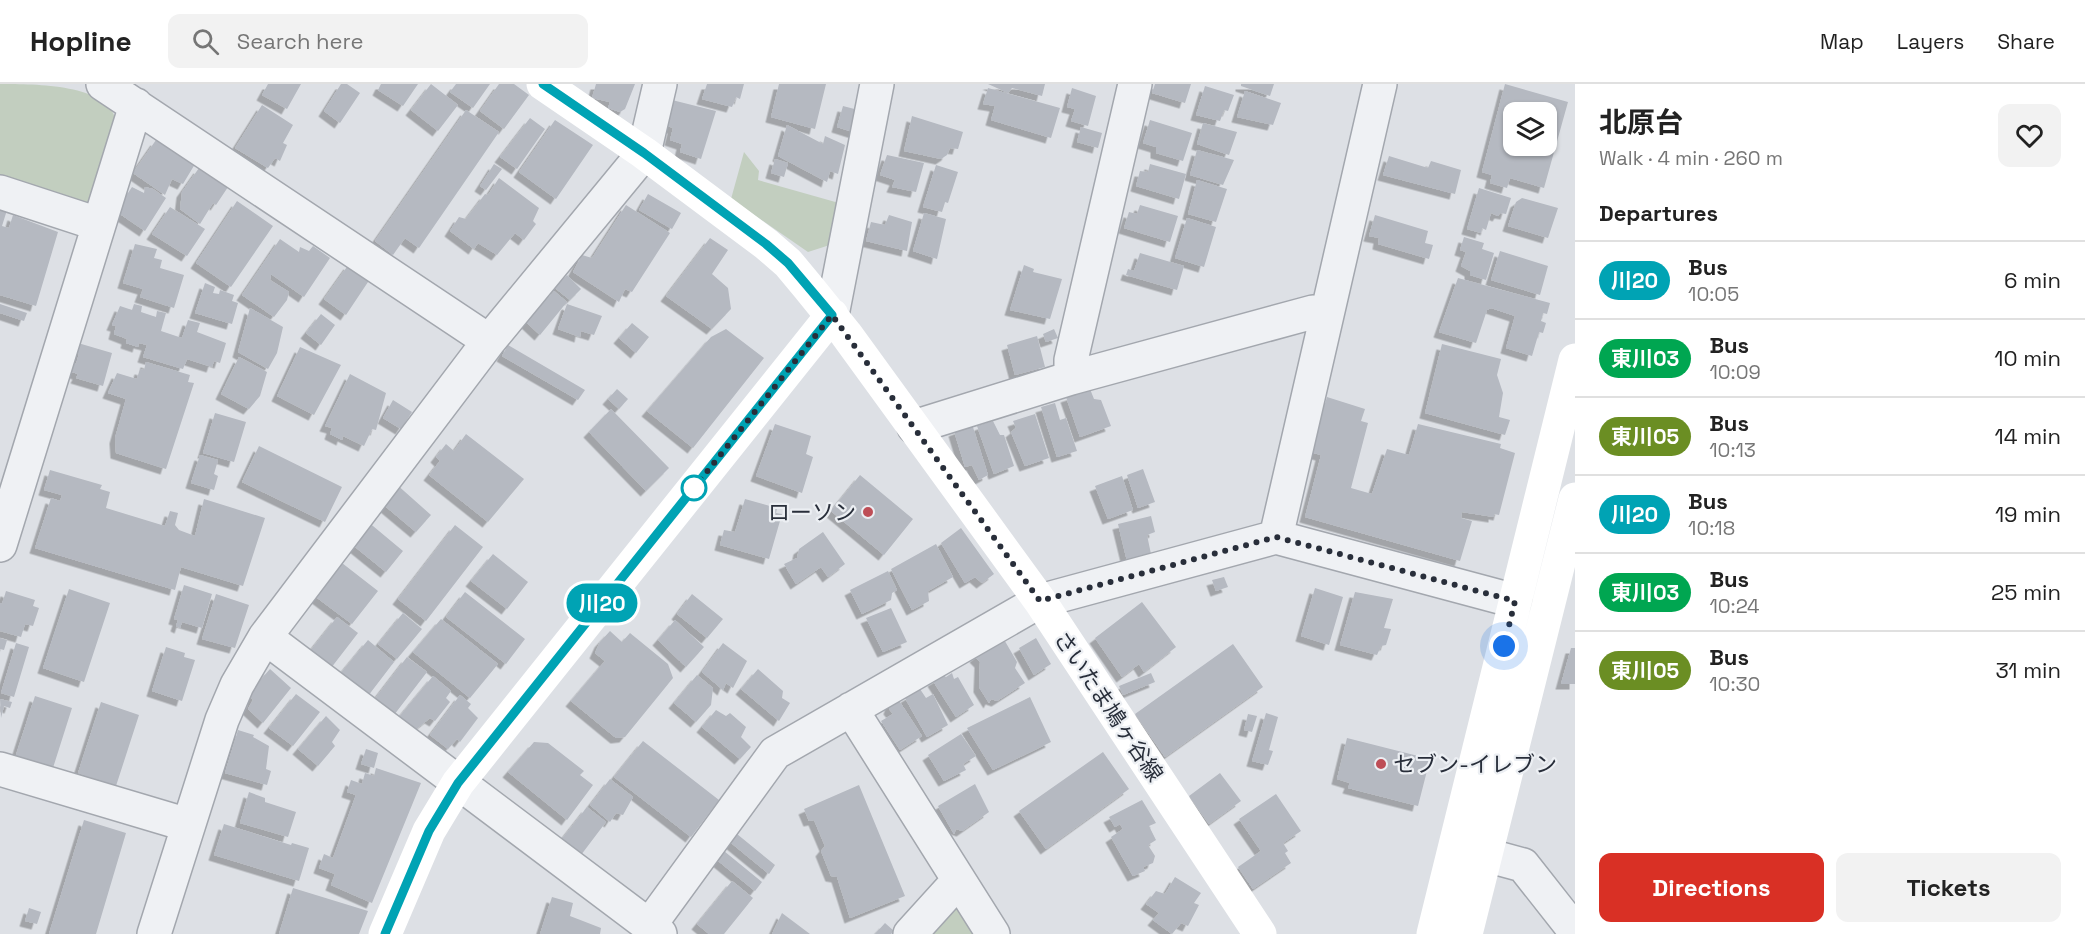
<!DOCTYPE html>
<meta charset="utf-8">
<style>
:root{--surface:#fff;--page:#f2f2f2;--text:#222;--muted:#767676;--line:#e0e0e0;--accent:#d93025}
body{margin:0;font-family:"Space Grotesk","Noto Sans JP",sans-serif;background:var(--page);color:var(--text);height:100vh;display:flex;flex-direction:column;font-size:22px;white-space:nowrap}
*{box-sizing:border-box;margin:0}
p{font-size:20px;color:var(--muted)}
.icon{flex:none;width:33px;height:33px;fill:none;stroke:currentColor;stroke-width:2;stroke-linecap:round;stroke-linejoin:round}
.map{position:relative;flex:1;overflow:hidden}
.panel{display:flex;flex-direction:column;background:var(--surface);width:510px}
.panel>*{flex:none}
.badge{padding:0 12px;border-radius:20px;font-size:21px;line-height:39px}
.buttons{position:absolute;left:1503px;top:18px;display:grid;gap:12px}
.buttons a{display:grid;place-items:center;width:54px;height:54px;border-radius:12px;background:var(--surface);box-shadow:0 2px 4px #0004;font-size:30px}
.you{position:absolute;width:30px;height:30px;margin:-15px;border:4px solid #fff;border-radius:50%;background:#1a73e8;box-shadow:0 0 0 9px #1a73e833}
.map>.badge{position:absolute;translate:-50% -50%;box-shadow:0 0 0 3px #fff}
h2{padding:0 24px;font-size:22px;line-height:54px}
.round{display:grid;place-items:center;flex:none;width:63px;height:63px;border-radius:12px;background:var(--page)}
.head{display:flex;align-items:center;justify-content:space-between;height:102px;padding:0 24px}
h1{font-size:28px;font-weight:700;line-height:45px}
.button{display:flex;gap:12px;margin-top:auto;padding:12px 24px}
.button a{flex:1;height:69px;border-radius:12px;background:var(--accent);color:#fff;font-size:24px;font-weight:700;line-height:69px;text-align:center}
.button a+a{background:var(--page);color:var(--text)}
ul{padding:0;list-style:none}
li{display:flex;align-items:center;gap:18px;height:78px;padding:0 24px;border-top:2px solid var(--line)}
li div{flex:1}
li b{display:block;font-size:22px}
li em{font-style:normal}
li .badge{min-width:66px;font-weight:700;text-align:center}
header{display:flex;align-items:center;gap:36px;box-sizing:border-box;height:84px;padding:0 30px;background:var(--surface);border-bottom:2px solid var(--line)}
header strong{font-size:28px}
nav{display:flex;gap:33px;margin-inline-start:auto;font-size:21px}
.search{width:420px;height:54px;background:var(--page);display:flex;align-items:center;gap:15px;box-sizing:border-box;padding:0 21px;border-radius:12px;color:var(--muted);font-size:22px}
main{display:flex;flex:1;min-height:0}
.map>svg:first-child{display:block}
.green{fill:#c2cebf}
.building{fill:#b5b9c1;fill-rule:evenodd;filter:url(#shadow)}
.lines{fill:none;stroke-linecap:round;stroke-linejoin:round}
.street-casing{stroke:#a3a7ae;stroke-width:36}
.street{stroke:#eff1f4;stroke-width:33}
.secondary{stroke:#fff;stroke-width:33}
.line-casing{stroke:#fff;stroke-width:14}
.line{stroke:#00a3b4;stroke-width:9}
.walk{stroke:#282e3a;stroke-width:6;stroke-dasharray:0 10.8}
.stop-dot{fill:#fff;stroke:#00a3b4;stroke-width:3}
.poi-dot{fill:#be4e57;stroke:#eceff3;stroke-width:2}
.labels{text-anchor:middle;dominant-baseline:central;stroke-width:4.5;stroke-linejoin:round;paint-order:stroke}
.poi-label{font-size:22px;fill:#282e3a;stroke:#eceff3;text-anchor:end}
.street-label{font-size:22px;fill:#282e3a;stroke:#eceff3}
</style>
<header>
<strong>Hopline</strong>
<div class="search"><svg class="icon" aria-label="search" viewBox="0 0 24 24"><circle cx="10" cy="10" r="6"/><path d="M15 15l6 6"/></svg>Search here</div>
<nav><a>Map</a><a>Layers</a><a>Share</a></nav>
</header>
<main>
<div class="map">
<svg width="1575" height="850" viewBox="0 0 1575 850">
<defs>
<filter id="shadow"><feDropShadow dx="-5.5" dy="5.5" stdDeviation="0" flood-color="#0004"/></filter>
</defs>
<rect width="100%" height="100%" fill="#dde0e5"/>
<path class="green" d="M0,0c36,0 109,0 116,37 2,13 -18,65 -23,81l-11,4 -82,-25z
M744,68l15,19 -1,9 88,25 -10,38 -28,9 -77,-53z
M950,816l36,34h-69z"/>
<path class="building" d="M268,0h33l-14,25 -25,-14z
M341,0h6l13,9 -20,30 -16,-12z
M381,0h37l-15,22 -25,-16z
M431,0l27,21 -20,26 -27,-21z
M456,0h34l-17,24 -23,-16z
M499,0h15l15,11 -25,34 -24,-18z
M596,0h39l-10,25 -5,3 -12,-4 2,-6 -18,-4z
M707,0h37l-4,15 -4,-2 -4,10 -30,-8z
M779,0h47l-11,45 -44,-12z
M988,0h57l-3,12 -30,-8 -4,5z
M1155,0h36l-6,19 -33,-10z
M1241,0h33l-4,12 -29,-10z
M1505,0l63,18 -24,86 -34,-10 -3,10 -17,-5 2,-8 -10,-3zM1514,28h32v34h-32z
M1205,2l29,9 -6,16 -4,-1 -4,11 -24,-6z
M988,4l72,20 -9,30 -60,-18 4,-14 -12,-2z
M1072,4l24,8 -8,30 -17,-5 4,-12 -8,-2z
M1245,7l36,12 -8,22 -36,-8z
M672,16l44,11 -15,48 -21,-7 2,-8 -12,-4 3,-12 -8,-3z
M262,21l31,20 -10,18 4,2 -7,16 -5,-3 -7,10 -33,-20z
M843,22l19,5 -6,22 -19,-6z
M466,26l33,22 -80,116 -14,-10 -12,17 -18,-14z
M912,32l51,16 -5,17 -8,-1 -3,7 -6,4 -37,-8z
M530,34l15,11 -28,40 -17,-12z
M555,36l38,25 -37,54 -37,-27z
M1150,36l42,13 -9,28 -27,-8v-6l-13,-4z
M1203,39l34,9 -8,23 -32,-11z
M787,41l36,19 2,-8 20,9 -7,29 -8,-3 -3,11 -49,-26z
M1081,43l21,6 -4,15 -21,-6z
M156,56l39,24 -12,20 -11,-5 -7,16 -32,-22z
M1197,66l37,10 -11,25 -33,-10z
M887,71l37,8 -8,29 -24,-5 3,-7 -15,-5z
M1389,72l39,12 3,-7 30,9 -6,24 -72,-19z
M775,75l13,4 -4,14 -13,-4z
M494,80l8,5 -16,21 -6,-4z
M1150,80l36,10 -7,25 -43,-13 4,-15 8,1z
M936,81l22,7 -10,31 -3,-1 -3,10 -19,-5z
M199,84l29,19 -12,18 -3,-2 -13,21 -20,-15 2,-17z
M499,94l40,30 -6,13 3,3 -12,16 -9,-7 -18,22 -19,-12 -4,6 -24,-18 9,-14 7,2 19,-25 3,1z
M1197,96l30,9 -11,33 -28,-8z
M132,103l12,6 1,-6 8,2 13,9 -21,33 -25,-17 4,-15z
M1479,104l32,10 -5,16 -6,-1 -2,3 -7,-3 -5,17 -4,-2 -1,5 -14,-4z
M648,110l33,19 -9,16 -33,-19z
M1522,114l36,10 -10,30 -40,-12 8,-24z
M237,117l36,25 -42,61 -35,-24z
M626,121l44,28 -38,59 -7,-3 -6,13 -46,-30 9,-17 10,3z
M1140,121l38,11 -8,26 -46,-14 5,-16 8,2z
M170,123l35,22 -18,27 -35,-22z
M0,124l7,2 -5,16 7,2 4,-13 45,17 -22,74 -36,-11z
M924,129l22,6 -9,40 -24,-8z
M889,131l23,7 -5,29 -41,-10 5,-19 14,3z
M1375,131l53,16 -3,12 8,2 -4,14 -51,-15 1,-6 -10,-2z
M1187,134l29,9 -12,40 -29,-9z
M1464,153l20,6 -2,6 12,4 -8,27 -16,-5v-4l-9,-5 5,-14 -6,-2z
M710,154l18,12 -16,24 16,14 3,21 -19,20 -46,-33z
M280,155l19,13 1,-5 9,4 4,-5 17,12 -26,39 -33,-23 -1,6 19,12 -2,8 -13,17 -32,-22z
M135,160l22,5 -3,9 8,2 -2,8 24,7 -10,33 -34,-11 3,-8 -20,-6z
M1500,167l48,15 -8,29 -49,-15z
M1140,169l44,13 -7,24 -51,-15 2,-6 6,2z
M349,180l21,15 -24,36 -22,-16z
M1024,181l10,4 -1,3 29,7 -12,40 -40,-9z
M567,191l14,14 -11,11 -15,-12z
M1458,194l92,25 -3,11 -4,-1 -2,8 5,2 -3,10 -4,-1 -7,24 -26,-8 9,-32 -24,-8 -4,2 -11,33 -37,-11z
M205,199l10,4 -2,6 6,1 1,-4 14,5 -2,6 6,2 -6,21 -37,-11z
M554,207l13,11 -27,33 -14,-13z
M0,220l27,9 -3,8 -24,-8z
M134,220l8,2 -1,6 15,5 1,-6 9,2 -5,18 21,7 6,-18 12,3 -3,9 29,11 -6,20 -6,-2 -2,6 -25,-8 -4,10 -40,-12 4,-12 -8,-2 -1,4 -12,-4 1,-4 -13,-5 2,-8 -4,-1 8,-19 12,4z
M567,220l35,12 -8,19 -13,-4 -1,6 -22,-8z
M250,224l33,19 -6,26 -9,16 -30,-17z
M321,230l14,11 -14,20 -15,-12z
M632,239l17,14 -13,16 -17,-15z
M726,245l38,29 -71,90 -46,-37 64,-74z
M1054,245l4,9 -12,4 -3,-8z
M1037,252l8,31 -30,8 -8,-30z
M78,259l34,10 -9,33 -27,-8 2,-4 -9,-3 3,-8 4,1 3,-10 -4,-1z
M1442,260l59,15 -4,16 6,18 -4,24 11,3 -5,15 -80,-22z
M508,261l77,45 -7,10 -76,-44z
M300,263l41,18 -27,50 -37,-19z
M239,273l28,15 -7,24 -11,13 -28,-15z
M146,278l44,13 -2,7 6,1 -28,86 -50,-16 -1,-15 11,-39 -18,-6 9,-20 20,6 3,-10 4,1z
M350,290l36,19 -10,37 -4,-1 -8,17 -21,-10 -1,4 -12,-6 2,-6 -7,-2z
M617,305l11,10 -9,10 -11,-10z
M1090,305l4,10 7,1 10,26 -31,11 -14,-40z
M1327,313l38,12 -4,12 7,2 -17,65 21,6 15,-45 22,6 9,-31 83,20 -1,4 15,5 -16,62 -5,-1v3l-32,-5 -1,6 11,3 -12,40 -155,-44 16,-62 -11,-3z
M393,316l19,12 -11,17 -18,-11z
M1055,319l5,17 6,-2 11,33 -20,6 -16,-50z
M611,325l58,59 -23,23 -57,-59z
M215,329l31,9 -12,40 -31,-9z
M1035,330l14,44 -24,8 -14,-34 5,-4 -3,-7z
M993,337l7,14h4l10,31 -20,8 -17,-48z
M775,340l36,12 -5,18 7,3 -11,36 -46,-17z
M972,340l16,51 -9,5 -7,-15 -7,2 -11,-36z
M466,350l58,45 -36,43 -59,-47 11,-14 -4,-4 10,-13 8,7z
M259,362l83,41 -17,35 -83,-40z
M200,371l18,5 -4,14 4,2 -4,14 -23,-7z
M1143,385l12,33 -17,6 -11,-33z
M50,386l52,15 -2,4 10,3 -4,16 59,18 5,-15 8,2 -3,12 4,5 16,6 9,-37 61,19 -22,68 -62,-19 -6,23 -140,-42 16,-50 9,3 2,-6 -18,-5z
M860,391l53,44 -29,36 -53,-44z
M1122,392l11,34 -25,9 -13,-33z
M395,399l36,32 -15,17 -37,-31z
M745,415l32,9 -1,5 6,1 -13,45 -49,-14 4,-15 11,2z
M1151,432l4,16 -8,3 4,19 -24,7 -9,-37z
M367,437l36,30 -17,21 -37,-30z
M455,441l28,22 -57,74 -28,-22z
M961,444l33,46 -12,9 -7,-6 -10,6 -24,-40z
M823,448l22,32 -17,13 -7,-10 -25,17 -12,-20 13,-6 2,-9z
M936,460l17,33 -25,14 1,10 -17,9 -21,-41z
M493,470l35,28 -21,27 -36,-28z
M342,479l36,28 -26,33 -36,-27z
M888,487l9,19 -5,3 -1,7 -29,14 -12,-24z
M1224,493l4,10 -12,4 -4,-11z
M184,501l28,9 -10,34 -20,-6 -2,6 -4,-2 2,-6 -4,-1z
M1315,504l28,9 -14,48 -28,-9z
M69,505l41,14 -26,79 -41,-14z
M6,507l29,9 -2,6 6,2 -6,18 -8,-2 -4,13 -21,-6v-28l2,1z
M465,508l60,47 -19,25 -60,-47z
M1355,508l38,7 -9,29 7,1 -5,16 -5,1 -4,9 -37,-10z
M216,510l33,11 -14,43 -33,-9z
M692,510l31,25 -16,19 -30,-24z
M1142,518l34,45 -32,25 -5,-8 -17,13 -27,-39z
M891,524l16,34 -24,10 -17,-34z
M403,529l19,16 -25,30 -19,-15z
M337,533l21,16 -27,35 -21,-17z
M441,535l57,45 -28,34 -57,-46z
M675,536l29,27 -18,20 -28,-27z
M610,547l12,11 8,-9 38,31 5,14 -48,59 -9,1 -45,-37 34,-40 -10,-8 5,-11z
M1002,552l15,26 -2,6 10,15 -28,18 -6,-2 -2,4 -10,-16 1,-25 -5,-5z
M0,554l7,2 -3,10 -4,-1z
M1036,554l15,26 -17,11 -15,-27z
M368,556l26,22 -26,34 -28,-22z
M16,559l13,4 -15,50 -13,-4z
M723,559l24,18 -14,27 -7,-5 -3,7 -21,-18z
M1233,560l30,43 -98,70 -30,-43z
M166,563l19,6 -1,4 11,3 -13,41 -30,-10z
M1571,564h4v36h-14z
M407,573l20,15 -33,43 -20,-15z
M270,585l21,19 -28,35 -15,-14 5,-9 -5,-6z
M758,585l25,22 -1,7 8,5 -11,18 -38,-32z
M952,589l2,6 4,-2 16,28 -18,12 -23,-36 10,-6 3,2z
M1151,589l4,9 -32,13 -4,-9z
M697,591l16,13 -2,17 -15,17 -22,-19z
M433,592l18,15 -5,7 4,4 -15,19 -5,-3 -15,12 -16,-13z
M920,605l6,9 7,-4 15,31 -21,12 -22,-39z
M296,610l24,18 -27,34 -24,-18z
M460,611l11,9 -3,4 10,10 -18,24 -3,-3 -9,10 -18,-14z
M35,612l37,12 -20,63 -37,-13z
M1030,613l21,45 -58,28 -26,-42z
M0,615l12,3 -2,6 -6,-2 -3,12z
M898,615l24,37 -22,14 -19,-29 12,-7 -4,-5 2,-6z
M101,618l38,13 -23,71 -38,-13z
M716,626l10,6 4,-3 16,14 -5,10 10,10 -11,12 -38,-32z
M1266,629l12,4 -9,33 4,1 -5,14 -16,-4z
M1248,630l9,2 -5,16 -8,-2z
M326,632l14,14 -8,12 3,4 -17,20 -20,-17z
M238,646l16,5 -1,2 16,9 -3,23 5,2 -4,14 -42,-12z
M961,650l15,22 -13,8 3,6 -22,11 -16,-26z
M1347,654l83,21 -12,47 -70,-18 2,-5 -13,-4z
M643,657l76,59 -28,37 -77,-60z
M534,658l14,1 36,28 -4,4 13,10 -26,35 -59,-48z
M366,665l12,4 -4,15 -13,-4z
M1103,668l26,37 -83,60 -27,-38z
M376,684l45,15 -49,120 -41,-18 4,-11 -16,-6 5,-14 9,4 23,-63 -9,-3 4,-12 11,4 3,-11 9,3z
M1220,689l21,28 -32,23 -20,-28z
M610,695l23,18 -10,18 -7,-2 -6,9 -20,-17z
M975,700l14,28 -27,19 -6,-2 -2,5 -16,-28z
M859,701l46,111 -55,22 -13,-41 -6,-1 -10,-25 4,-5 -11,-26 -5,1 -5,-12z
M249,708l16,6v4l31,10 -8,25 -48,-14z
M1276,710l25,37 -18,12 5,8 -3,2 6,10 -38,26 -15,-22 23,-16 -22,-32z
M1142,716l14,23 -7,3 7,14 -8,5 7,11 -2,7 -10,4 2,4 -12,5 -22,-39 12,-8 -3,-5 -5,3 -6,-10z
M587,723l19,15 -25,33 -19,-16z
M84,736l42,13 -30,101h-47z
M224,740l67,21 1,-2 17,5 -10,33 -85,-26z
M737,750l38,31 -6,9 -39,-32z
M724,767l38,31 -7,9 -38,-31z
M1175,793l26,16 -7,10 5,2 -11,21 -7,-3 -9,11 -19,-14 6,-7 -13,-9 10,-13 9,3z
M732,797l21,17 -29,36h-15l-12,-10z
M293,804l75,23 -9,23h-80z
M552,813l21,6 -3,13 31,12 -1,6h-60z
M29,824l12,4 -4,12 -12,-3z
M782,829l28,21h-38z
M885,839l9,8 -3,3h-16z"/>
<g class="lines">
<g class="street-casing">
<path id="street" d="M103,0l386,257
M0,108l98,32
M832,231l45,-231
M1071,294v-18l64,-276
M914,343l157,-49 242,-66 14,2
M1276,453l104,-453
M0,461l136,-440
M265,553l395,297
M851,625l142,225
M0,685l188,56
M1486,771l37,10 52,66
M649,842l126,-173 265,-152 236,-64 239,64
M154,850l68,-214 15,-35 28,-48 224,-296 155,-188 16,-69
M910,850l49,-54"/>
</g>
<use href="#street" class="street"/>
<path class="secondary" d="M543,0l101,69 122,91 22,19 20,24 38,47 194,267 220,333
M385,850l44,-103 29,-48 374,-468
M1433,850l142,-574
M1466,850l109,-435"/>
</g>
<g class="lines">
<g class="line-casing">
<path id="line" d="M385,850l44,-103 29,-48 374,-468 -44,-52 -22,-19 -122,-91 -101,-69"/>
</g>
<use href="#line" class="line"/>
<path class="walk" d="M694,404l138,-173 208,286 236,-64 239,64 -11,45"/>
</g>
<circle class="stop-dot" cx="694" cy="404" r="12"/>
<g class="poi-dot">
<circle cx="868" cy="428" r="6"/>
<circle cx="1381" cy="680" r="6"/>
</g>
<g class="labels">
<g class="poi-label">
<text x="856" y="428">ローソン</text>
<text x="1393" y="680" text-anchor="start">セブン-イレブン</text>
</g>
<g class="street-label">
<text transform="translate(1109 622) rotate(56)">さいたま鳩ヶ谷線</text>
</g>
</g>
</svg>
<div class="buttons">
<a><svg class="icon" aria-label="layers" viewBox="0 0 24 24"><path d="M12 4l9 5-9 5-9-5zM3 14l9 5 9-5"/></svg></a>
</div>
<div class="you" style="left:1504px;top:562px"></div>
<b class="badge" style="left:602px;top:519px;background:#00a3b4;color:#fff">川20</b>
</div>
<section class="panel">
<div class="head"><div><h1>北原台</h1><p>Walk · 4 min · 260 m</p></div><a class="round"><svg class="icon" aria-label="heart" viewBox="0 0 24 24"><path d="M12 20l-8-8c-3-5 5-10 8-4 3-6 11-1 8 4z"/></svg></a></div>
<h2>Departures</h2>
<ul>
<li><span class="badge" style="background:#00a3b4;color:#fff">川20</span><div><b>Bus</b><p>10:05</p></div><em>6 min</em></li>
<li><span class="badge" style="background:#00a651;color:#fff">東川03</span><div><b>Bus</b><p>10:09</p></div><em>10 min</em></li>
<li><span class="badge" style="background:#6b8e23;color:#fff">東川05</span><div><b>Bus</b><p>10:13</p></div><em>14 min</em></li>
<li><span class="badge" style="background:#00a3b4;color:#fff">川20</span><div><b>Bus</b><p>10:18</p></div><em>19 min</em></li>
<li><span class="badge" style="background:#00a651;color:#fff">東川03</span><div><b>Bus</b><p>10:24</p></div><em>25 min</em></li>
<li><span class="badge" style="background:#6b8e23;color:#fff">東川05</span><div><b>Bus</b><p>10:30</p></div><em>31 min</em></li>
</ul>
<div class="button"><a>Directions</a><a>Tickets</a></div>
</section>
</main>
